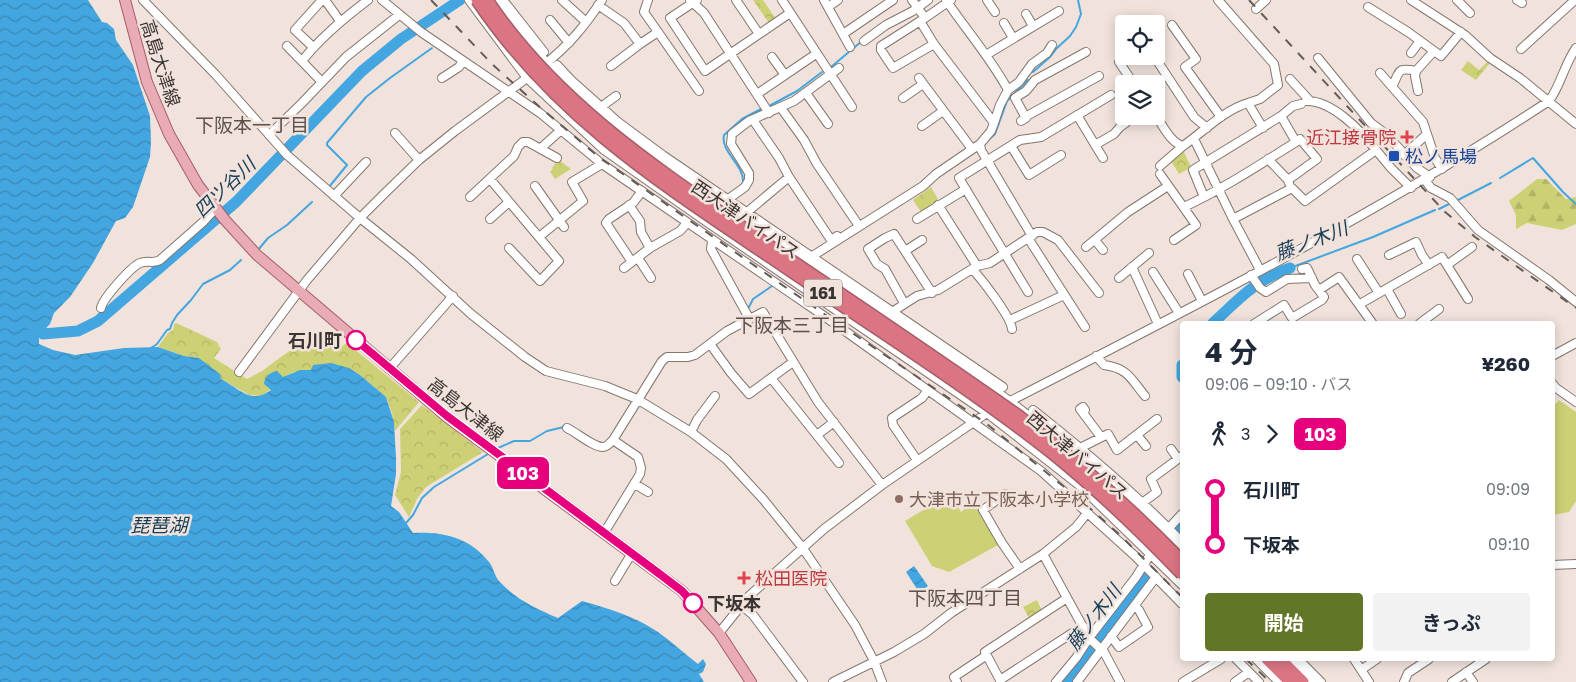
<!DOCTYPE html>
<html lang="ja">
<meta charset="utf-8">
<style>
:root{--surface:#fff;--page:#f2f2f3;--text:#1f2937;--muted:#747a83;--accent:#617627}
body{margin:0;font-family:"Golos Text","Noto Sans JP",sans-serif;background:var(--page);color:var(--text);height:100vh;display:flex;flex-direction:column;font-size:19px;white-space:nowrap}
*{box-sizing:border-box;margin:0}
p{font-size:16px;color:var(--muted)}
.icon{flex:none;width:28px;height:28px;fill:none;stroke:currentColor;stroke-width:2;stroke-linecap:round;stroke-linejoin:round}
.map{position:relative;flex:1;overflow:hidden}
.panel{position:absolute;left:1180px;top:321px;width:375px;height:340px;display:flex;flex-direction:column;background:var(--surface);border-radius:5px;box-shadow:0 2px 12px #0003}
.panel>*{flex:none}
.badge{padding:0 10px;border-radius:8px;font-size:18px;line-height:32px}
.tools{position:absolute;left:1115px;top:15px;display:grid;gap:10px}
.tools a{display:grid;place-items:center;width:50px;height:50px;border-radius:5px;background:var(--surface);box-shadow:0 2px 12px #0003;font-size:25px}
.map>.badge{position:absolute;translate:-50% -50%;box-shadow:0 0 0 2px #fff}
.legs{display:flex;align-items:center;gap:8px;height:55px;padding:0 25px;font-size:16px}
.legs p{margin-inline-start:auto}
.headline{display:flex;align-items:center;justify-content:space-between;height:85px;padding:0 25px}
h1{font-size:28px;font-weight:700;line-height:38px}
.action{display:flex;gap:10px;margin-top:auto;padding:10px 25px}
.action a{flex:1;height:58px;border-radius:5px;background:var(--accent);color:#fff;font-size:20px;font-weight:700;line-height:58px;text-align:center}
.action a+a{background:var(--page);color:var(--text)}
ul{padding:0 25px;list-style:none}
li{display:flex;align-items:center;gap:18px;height:55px;font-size:19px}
li i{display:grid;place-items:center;width:8px;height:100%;margin:0 6px;background:currentColor}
li i::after{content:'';width:12px;height:12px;margin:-6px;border:4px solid;border-radius:50%;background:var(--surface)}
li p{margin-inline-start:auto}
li:first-child i{background:linear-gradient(#0000 50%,currentColor 0)}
li:last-child i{background:linear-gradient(currentColor 50%,#0000 0)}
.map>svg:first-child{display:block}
.forest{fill:url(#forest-firs)}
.park{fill:url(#park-crowns)}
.pitch{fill:#cdd175}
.water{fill:url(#water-waves)}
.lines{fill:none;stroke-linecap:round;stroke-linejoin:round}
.stream{stroke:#44a6e0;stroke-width:2}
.river{stroke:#44a6e0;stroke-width:11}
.minor-casing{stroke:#82766f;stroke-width:10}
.major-casing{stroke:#a35e67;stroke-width:12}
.highway-casing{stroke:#a35e67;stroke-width:14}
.minor{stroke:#fff;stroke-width:8}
.major{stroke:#e9acb5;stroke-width:10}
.highway{stroke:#db7584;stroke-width:11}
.rail{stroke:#635b58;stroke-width:2;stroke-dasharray:9 9;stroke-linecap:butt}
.highway-bridge-casing{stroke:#a35e67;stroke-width:14;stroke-linecap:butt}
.highway-bridge{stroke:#db7584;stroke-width:11}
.line-1-casing{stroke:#fff;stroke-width:11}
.line-1{stroke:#e6007e;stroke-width:8}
.health-dot{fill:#e0444e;stroke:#f1e3dc;stroke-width:2}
.transit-dot{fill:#1a4fb4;stroke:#f1e3dc;stroke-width:2}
.stop-1-dot{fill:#fff;stroke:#e6007e;stroke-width:2.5}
.education-dot{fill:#8d6e63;stroke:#f1e3dc;stroke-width:2}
.labels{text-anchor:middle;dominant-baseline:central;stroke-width:5;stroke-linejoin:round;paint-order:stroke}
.shield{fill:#f1e3dc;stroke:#716865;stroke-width:1}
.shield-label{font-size:16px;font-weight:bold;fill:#3a3432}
.street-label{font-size:18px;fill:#3a3432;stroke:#f1e3dc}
.health-label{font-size:18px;fill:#be3a42;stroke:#f1e3dc;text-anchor:end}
.transit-label{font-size:18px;fill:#164399;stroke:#f1e3dc;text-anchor:start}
.stop-label{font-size:18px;font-weight:bold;fill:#3a3432;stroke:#f1e3dc;text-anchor:end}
.education-label{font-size:18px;fill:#785e54;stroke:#f1e3dc;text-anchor:start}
.neighbourhood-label{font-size:19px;fill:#5c514b;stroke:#f1e3dc}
.water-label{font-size:19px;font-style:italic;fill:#163e57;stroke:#f1e3dc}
</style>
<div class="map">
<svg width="1576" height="682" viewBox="0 0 1576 682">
<defs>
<pattern id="forest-firs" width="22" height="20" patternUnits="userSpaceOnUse" patternTransform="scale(1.25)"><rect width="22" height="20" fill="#cdd175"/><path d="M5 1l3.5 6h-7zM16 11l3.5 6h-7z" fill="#b1b466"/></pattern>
<pattern id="park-crowns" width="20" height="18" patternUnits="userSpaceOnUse" patternTransform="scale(1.25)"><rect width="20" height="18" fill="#cdd175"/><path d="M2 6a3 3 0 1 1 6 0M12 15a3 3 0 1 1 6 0" fill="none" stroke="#b1b466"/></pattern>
<pattern id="water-waves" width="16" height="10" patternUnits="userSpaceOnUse" patternTransform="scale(1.25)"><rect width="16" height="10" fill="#44a6e0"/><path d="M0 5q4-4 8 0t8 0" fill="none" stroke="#3a88b6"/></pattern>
</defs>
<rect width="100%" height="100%" fill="#f1e3dc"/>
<path class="forest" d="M1537,179h9l20,20 10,-2v27l-14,6 -35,-7 -11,6v-14l-7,-14z"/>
<path class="park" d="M753,0h10l13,19 -7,4z
M1468,61l11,9 9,-9 2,2 -14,17 -15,-10z
M1183,150l8,17 -12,7 -8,-13z
M559,160l12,9 -16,10 -5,-7 3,-3 -1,-1 5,-7z
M931,187l8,14 -18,11 -8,-12z
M176,323l41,19 4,7 -7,9 33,21 15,-8 30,-22 20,-6 15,-7 8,15 12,-8 72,59 -24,29 -3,-18 -6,-16 -26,-22 -11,-7 -43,3c-18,-3 -31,16 -44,25l-13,-1 -28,-16 -22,-21 -15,-2 -26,-9 10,-14 5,-3 1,-6z
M422,405l61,47 -57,35 -9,12 -8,18 -14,-22 6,-23 -1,-43z
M1037,600l5,11 -12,9 -7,-13z"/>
<path class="pitch" d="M1559,400l17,12v89l-7,11 -16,3v-108z
M950,494l11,18 14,-12 23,45 -49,27 -17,-6 -27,-45z"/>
<path class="water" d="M0,0h88l14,22 5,1 7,6 2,11 17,25 17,51 1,26 -1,15 -17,50 -8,11 -9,3 -23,42 -23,34 -16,16 -4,11 -3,3 -4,7 -4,2v8l14,6 22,5 49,-7 34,-1 26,9 15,2 21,16 1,5c19,10 30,26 50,11l-7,-6c1,-8 5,-11 13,-13l6,6 17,-7h11l2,-5 18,-2 18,5 11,7 26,22 8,25 2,36v16l-5,32 8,6 14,21c29,-2 58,5 76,29 5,6 5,14 11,20 17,18 35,26 58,36l24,-17c26,7 54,16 76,31 14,10 27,22 40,32l5,-5 3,5 -3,8 -4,2 5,8h-704z
M914,566l14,20 -9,6 -13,-20z"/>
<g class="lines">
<path class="stream" d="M831,67l31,-26
M1033,72l17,-15 7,-9 13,-12 6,-9 5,-13 -3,-14
M771,105l26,-14 25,-19
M986,142l9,-8 12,-33 21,-21
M1500,178l33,-20 30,34 13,12
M329,187l18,-22 -20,-20v-2l39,-46 24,-19 42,-30
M739,187l4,-4c2,-18 -23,-31 -19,-48l18,-16 19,-10
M1458,200l33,-17
M1439,209l10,-5
M258,250l10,-12 19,-13 25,-23
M1290,268l83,-31 62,-27
M749,307l4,-8 19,-13
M730,325l13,-8
M151,348l6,-4 10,-14 3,-1 2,-6 5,-8 14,-15 12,-16 27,-14 11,-10
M498,448l16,-7h16l17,-10 17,-4
M406,523l7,-8 9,-17 12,-11 54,-33"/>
<path class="river" d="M1212,324c26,-24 43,-44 78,-56
M32,334l5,-3 5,1 1,2 35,-3 20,-10 138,-119 126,-131 39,-32 59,-39
M1182,365v12
M1181,530l1,-2
M1065,682l8,-7 75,-102"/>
<g class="minor-casing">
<path id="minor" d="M143,0l73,75 71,80 73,63 51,41 60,55 54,43 21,14 59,15 32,13 54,33 35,27 37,40 39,48 53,78 19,36 8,21
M325,0l15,21
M382,0l39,32 119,81 62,51 222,152 217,155 94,85 47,48
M469,0l58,78 77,72 97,68 286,195 92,72 103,100
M495,0c78,111 194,182 304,257 46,32 93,64 140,95 24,17 50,33 73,51 43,32 84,66 123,102 17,15 32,32 47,47
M503,0l41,52
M562,0l24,22
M648,0l-4,12 14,20
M690,0l14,13 65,100
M697,0l-27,18 35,53 85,-58
M736,0l23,34
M782,0l70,107
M824,0l26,47
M912,0l13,18 -44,28v4l12,18 41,-24
M946,0c20,30 45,58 62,90
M987,0l8,12
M1218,0l56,64 4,21 -18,14 -12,4 15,25
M1411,0l54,35 25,23 30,20 56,46
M1457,0l13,13
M1517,0l5,3
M598,5l26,18 16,21 -29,22
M828,7l10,-7
M1368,7l40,25 33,24 20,-24
M1256,9l10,-9
M1026,14l7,12
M925,18l26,-18
M550,20l19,23
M920,21l14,23 60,79 -3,8 -11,13 1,6 51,86
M1004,23l9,15
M1172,25l24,34 -11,8 36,50
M843,34l50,-34
M864,41l22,-16 27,-14 15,-11
M640,44l18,-12 41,59
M287,46l35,36
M313,47l-18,-17 27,-30
M1521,49l54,-49
M1411,53l9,-12
M986,55l73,-44
M1154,56l40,61 13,11
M772,57l13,18
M1318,58l53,65 15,11 31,34 13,9
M302,61c19,-24 42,-43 66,-61
M1119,62l15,22
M544,65c25,-20 40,-38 58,-65
M557,65l14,15
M1416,71l-1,5 3,15
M1380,73l43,49 12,36 7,11
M442,78l17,-11 4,-6
M919,78l53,71
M1290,79l20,22
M567,85l4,-5 47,42 46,34 339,231
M1392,87c8,-16 5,-20 24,-16l18,-20
M806,93l22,31
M757,94l59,-40
M903,98l20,-14
M1306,101c26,-1 55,30 70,49
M601,107l15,-11
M781,108l23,32 13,24 40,59
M1077,115l26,43
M1156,116c8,11 14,26 27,30 20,-14 41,-36 65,-43
M1281,116l12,-10 8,-2
M1025,117l74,-41
M753,120l26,38 10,19 42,63 6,-4
M1021,121l5,-3 -11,-20 11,-7 9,-11 51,-28
M994,123l6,-18 8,-15 11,-8 13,-18 15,-11 5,-8
M922,126l21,-15
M395,133l24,27
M269,135l33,-32 44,-46 53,-42
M1194,139l39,80 27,51
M1095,145l19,-11 6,-7 7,-5
M1011,146l18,29 32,-20
M541,148l20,-18
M1404,155l23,-21
M1268,159l20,21 1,3
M1160,166l23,-20
M1160,174l36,51 -22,15
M490,179l69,82 -19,20 -31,-33
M1288,180l29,-21 -17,-20 -4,3
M1425,180l6,8 19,10 28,32 71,50 27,22
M535,186l29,41
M334,196l32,-34
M470,197l44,-41 4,-9 5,-5h5l29,16
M727,200l18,-13 4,-7v-7l-18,-29 1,-10 17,-13 45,-20 45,-33
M629,205l11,16 1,11 9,16
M938,205l39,61
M1184,207c39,-18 75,-42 112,-65l-15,-26 -88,54 11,27
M746,213l43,-36
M490,219l19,-17
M917,219l49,-30
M1233,219l59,-31 13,13 71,-51 15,18 20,20
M539,237l44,-36 -11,-19 30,-18
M1028,238l57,89
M1095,240l8,10
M712,241l-1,8 38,69
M1086,247l42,-35 40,-26
M905,251l17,-11
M1389,255l27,-13 6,13 7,10
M811,257l112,-71 13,-12 44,-30
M638,258l13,20
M1357,259l22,34
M632,262l-26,-39 3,-4 24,-16 9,-12
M1447,265l25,-18
M1132,267l26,57
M624,268l26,-20 30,-17 7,-8
M972,269c9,9 39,48 40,60
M1153,272l26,41
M1188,274l14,27
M1251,275l9,13 6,4 21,-13 25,-1
M1119,278l30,-25
M1387,289l14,25
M1319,290l20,-13 34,47
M1028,292l-69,-114 61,-38 21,-3 70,-42
M904,303l-19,-34 -8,-5 -9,-15 17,-11 9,-4 38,59
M1360,304l82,-47 26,42
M101,308c2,-10 30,-41 39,-45 7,-3 13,1 20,-3l43,-38 12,-13
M892,312l25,-16 21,-6 39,-24 13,-3 47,-31h6l15,8 41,53
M1010,320l54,-25
M1254,324l30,-19 8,13 30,-18 2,-3 -9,-12 -8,-17 -5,1
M1419,324l20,-15
M710,344l21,29 18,21 44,-32
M1096,356l8,9c24,3 27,14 41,31
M1552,356l24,-13
M389,369l64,-73
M239,372l68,-92 53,-62 24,-24 35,-34 36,-29 76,-56
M771,378l68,85
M1552,383l4,5 20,14
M1033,410c52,41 103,84 149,132
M1085,410l-2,-3 -3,2 21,28
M567,428c9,4 26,19 36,19 4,0 7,-4 10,-7
M691,432l6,-12 18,-24
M817,435l17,-13
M1137,435l9,11
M1080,448l28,-14 9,16 40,-31
M1171,449l7,10
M917,460l-24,-35 -1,-7 30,-20 6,-8
M635,484l13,8
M1005,494l-22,16 19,33 18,26
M1142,503l15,-11 -6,-13 31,-23
M1169,528l13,-14
M604,533l36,-59 1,-6 -3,-11 -25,-17 49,-79 5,-4h21l7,-2 32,-24 36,-19 55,90 64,83
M1043,554l46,84 15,14 16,30
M1552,565l24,-1
M615,581l17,-28
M1067,598l-82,54 15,28 83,-54
M741,605l12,10 50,67
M719,633l30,-37 75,-67 58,-44 105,-72c190,-98 383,-194 562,-312 12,-16 15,-36 27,-53
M1111,636l8,11 29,-20 -9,-17 -5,-4
M1236,659l23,23
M1256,659l23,23
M1288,659l23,23
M1298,659l23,23
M1354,659l15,23
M1361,670l16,-11
M1466,672l7,10
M833,682l61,-30 30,-18 27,-21 92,-59 33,-27 12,-15
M957,682l-3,-5 33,-22
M1056,682l20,-24 13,-20 47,-61 17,-27
M1077,682l79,-105
M1183,682l38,-23
M1235,682l14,-10
M1404,682l4,-9 21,-14
M1452,682l34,-23"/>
</g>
<g class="major-casing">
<path id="major" d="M125,0l22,82 22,52 29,51 27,35 32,35 190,162 235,174 37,42 32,49"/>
</g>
<g class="highway-casing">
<path id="highway" d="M1267,659l23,23
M1280,659l23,23"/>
</g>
<use href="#minor" class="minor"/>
<use href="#major" class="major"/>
<use href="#highway" class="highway"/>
<path class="rail" d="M431,0l62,65 49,44 58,49 211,147 176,119 98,80 35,31 62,62
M1249,0l195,211 31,26 101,71
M1246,659l24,23"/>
<g class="highway-bridge-casing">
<path id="highway-bridge" d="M477,0c82,122 195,190 314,271 87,59 177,116 260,181 47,38 90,79 131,122
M487,0c69,104 173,171 274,240 87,59 174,117 259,177 58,44 111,92 162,144"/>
</g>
<use href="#highway-bridge" class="highway-bridge"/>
</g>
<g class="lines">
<g class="line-1-casing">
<path id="line-1" d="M356,340l91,76 214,159 21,16 11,12"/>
</g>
<use href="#line-1" class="line-1"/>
</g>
<g class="health-dot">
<path d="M1404.5 129.5h5v5h5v5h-5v5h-5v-5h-5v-5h5z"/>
<path d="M741.5 570.5h5v5h5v5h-5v5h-5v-5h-5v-5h5z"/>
</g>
<rect class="transit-dot" x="1388" y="150" width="12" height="12" rx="2.5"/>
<g class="stop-1-dot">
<circle cx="356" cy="340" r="9"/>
<circle cx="693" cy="603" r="9"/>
</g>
<circle class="education-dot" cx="899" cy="499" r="5"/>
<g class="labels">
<rect class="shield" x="804" y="279.5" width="38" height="27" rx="4"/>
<g class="shield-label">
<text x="823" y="293">161</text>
</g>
<g class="street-label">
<text transform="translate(161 63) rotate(72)">高島大津線</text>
<text transform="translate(746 219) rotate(34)">西大津バイパス</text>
<text transform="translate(466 409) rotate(38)">高島大津線</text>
<text transform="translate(1078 455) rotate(40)">西大津バイパス</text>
</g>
<g class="health-label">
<text x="1396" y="137">近江接骨院</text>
<text x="755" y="578" text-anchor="start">松田医院</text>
</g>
<g class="transit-label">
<text x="1405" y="156">松ノ馬場</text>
</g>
<g class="stop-label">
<text x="342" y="340">石川町</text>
<text x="707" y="603" text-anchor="start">下坂本</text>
</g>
<g class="education-label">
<text x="909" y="499">大津市立下阪本小学校</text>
</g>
<g class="neighbourhood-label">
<text x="252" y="124">下阪本一丁目</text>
<text x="792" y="324">下阪本三丁目</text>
<text x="965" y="597">下阪本四丁目</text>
</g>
<g class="water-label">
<text transform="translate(224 187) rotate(-44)">四ツ谷川</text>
<text transform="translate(1311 240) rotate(-21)">藤ノ木川</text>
<text x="159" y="524">琵琶湖</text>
<text transform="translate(1093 617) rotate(-53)">藤ノ木川</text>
</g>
</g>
</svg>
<div class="tools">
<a><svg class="icon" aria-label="locate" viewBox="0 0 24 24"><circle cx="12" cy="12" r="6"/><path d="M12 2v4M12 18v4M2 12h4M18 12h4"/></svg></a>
<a><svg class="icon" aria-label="layers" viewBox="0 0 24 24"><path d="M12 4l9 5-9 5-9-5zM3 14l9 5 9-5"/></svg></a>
</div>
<b class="badge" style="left:523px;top:473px;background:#e6007e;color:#fff">103</b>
<section class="panel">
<div class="headline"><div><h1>4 分</h1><p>09:06 – 09:10 · バス</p></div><b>¥260</b></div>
<div class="legs"><svg class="icon" aria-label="walk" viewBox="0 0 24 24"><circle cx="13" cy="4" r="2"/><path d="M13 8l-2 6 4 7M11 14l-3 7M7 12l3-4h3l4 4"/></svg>3<svg class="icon" aria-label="forward" viewBox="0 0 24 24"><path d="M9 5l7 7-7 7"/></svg><b class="badge" style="background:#e6007e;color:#fff">103</b></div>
<ul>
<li><i style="color:#e6007e"></i><b>石川町</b><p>09:09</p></li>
<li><i style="color:#e6007e"></i><b>下坂本</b><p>09:10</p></li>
</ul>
<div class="action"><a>開始</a><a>きっぷ</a></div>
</section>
</div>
